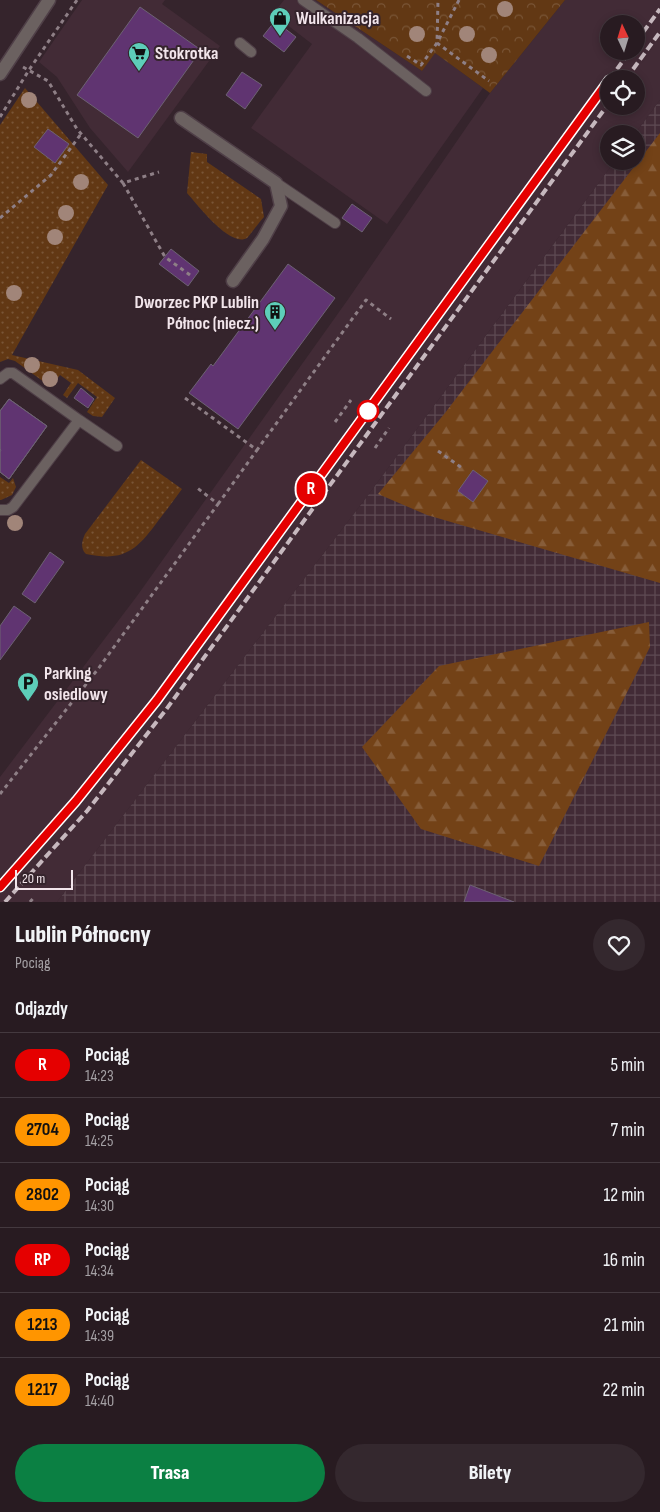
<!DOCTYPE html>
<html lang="pl">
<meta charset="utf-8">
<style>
:root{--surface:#281b21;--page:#34282e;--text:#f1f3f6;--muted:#a5a1a5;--line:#44393f;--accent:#0b8043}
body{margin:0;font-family:"Sofia Sans Condensed",sans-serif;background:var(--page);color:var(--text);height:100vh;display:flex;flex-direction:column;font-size:19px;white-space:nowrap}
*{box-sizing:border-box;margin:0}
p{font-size:16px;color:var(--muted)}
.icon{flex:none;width:28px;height:28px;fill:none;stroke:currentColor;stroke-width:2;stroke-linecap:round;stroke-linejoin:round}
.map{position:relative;height:902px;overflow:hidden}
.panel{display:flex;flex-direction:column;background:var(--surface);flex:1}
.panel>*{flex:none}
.badge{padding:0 10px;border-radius:16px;font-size:18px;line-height:32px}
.needle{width:32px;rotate:356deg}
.controls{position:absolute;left:600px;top:15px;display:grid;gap:10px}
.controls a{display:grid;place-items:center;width:45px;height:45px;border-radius:50%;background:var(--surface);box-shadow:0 2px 8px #0003,0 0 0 1px var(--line);font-size:25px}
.scale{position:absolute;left:15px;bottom:12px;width:58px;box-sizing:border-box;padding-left:5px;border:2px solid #f2e5eb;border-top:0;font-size:14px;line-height:18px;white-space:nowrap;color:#f2e5eb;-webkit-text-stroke:4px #35242c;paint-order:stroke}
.map>.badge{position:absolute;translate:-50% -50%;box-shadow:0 0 0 2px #fff}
h2{padding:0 15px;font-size:19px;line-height:45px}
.round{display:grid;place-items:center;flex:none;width:52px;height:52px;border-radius:26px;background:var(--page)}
.summary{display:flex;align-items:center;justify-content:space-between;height:85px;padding:0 15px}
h1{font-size:24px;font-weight:800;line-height:38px}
.button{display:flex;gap:10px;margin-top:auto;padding:10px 15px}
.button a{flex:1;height:58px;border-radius:30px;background:var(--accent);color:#fff;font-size:20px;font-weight:800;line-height:58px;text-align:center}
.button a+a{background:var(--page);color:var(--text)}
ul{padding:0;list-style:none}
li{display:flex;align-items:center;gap:15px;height:65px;padding:0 15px;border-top:1px solid var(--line)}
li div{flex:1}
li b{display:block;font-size:19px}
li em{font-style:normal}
li .badge{min-width:55px;font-weight:700;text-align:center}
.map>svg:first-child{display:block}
.built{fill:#422b36;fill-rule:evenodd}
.industrial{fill:url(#industrial-grid)}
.grass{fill:url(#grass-dots)}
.forest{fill:url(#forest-firs)}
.park{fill:url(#park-crowns)}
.building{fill:#603471;stroke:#6d6273}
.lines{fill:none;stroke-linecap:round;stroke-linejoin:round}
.service-casing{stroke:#4f3f47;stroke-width:12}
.minor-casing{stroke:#4f3f47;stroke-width:15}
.tertiary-casing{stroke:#4f3f47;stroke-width:15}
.path{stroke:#8e7f86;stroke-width:3;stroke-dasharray:4 4;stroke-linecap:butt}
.service{stroke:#6b6160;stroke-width:10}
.minor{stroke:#6b6160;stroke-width:12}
.tertiary{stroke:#6b6160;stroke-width:12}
.rail{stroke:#c6b8be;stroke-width:4;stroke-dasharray:8 4;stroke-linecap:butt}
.tree{fill:#a18579}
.line-casing{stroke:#fff;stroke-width:11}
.line{stroke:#e50000;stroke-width:8}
.stop-dot{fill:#fff;stroke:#e50000;stroke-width:2.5}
.labels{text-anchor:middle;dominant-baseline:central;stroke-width:4;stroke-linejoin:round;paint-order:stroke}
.poi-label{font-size:18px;font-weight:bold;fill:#f2e5eb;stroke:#35242c;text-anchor:start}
</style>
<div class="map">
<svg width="660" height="902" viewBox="0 0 660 902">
<defs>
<pattern id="industrial-grid" width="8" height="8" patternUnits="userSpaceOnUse" patternTransform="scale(1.25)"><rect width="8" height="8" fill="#422b36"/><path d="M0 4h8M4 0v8" fill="none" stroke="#5e4a53"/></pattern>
<pattern id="grass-dots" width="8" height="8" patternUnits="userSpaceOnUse" patternTransform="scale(1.25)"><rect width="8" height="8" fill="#623814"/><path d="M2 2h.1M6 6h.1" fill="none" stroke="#795536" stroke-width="1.8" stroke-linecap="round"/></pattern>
<pattern id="forest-firs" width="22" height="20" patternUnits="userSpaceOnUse" patternTransform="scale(1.25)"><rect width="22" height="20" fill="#734217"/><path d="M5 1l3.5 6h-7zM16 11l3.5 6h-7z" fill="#875d39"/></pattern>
<pattern id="park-crowns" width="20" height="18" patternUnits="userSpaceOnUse" patternTransform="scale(1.25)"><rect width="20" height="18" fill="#623814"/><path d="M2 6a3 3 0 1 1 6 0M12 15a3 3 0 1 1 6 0" fill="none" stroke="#795536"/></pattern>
</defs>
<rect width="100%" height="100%" fill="#35242c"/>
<path class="built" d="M82,0h83l-3,4 58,42 -92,126 -38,-44 -33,-51 -18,-15z
M284,0h32l106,71 12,-19 49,36 -96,136 -136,-96 61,-84 -39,-30z
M565,0h95v100l-25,34h-26v27h6l-249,337 -309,404h-57v-125l137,-181 212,-298 141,-205zM609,24h27v27h-27zM609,79h27v27h-27z"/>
<path class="industrial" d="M660,100v802h-603l309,-404 249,-337h21l-1,-27z"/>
<path class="grass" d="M25,88l83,97 -96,170 66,15 37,28 -13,19 -9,-1 -6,-4 10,-15 -19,-14 -11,15 -4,-3 8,-12 -11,-8 -9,12 -36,-26 -7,-2 -8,3v-237z
M191,152l16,2v8l54,37 3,18c-4,4 -14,18 -17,21 -17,10 -50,-34 -60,-45z
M141,460l41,29c-8,11 -16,22 -24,32 -21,29 -34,41 -72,33 -6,-6 -4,-13 -1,-20z
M0,477l9,6 4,-5 3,9 -4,8 -11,5h-1z"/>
<path class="forest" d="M660,133v450l-233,-68 -49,-21 67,-81z
M649,622l1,25 -111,219 -118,-37 -59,-82 77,-81z"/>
<path class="park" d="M316,0h249l-75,93 -55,-40 -13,18z"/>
<path class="building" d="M140,7l61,43 -63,88 -61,-43z
M275,21l21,16 -12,15 -21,-16z
M242,72l20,13 -17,24 -19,-14z
M48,129l21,15 -14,19 -21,-16z
M352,204l20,14 -10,14 -20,-14z
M171,249l28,22 -11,15 -29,-22z
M288,264l47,34 -97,131 -49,-36 22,-29 2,2z
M81,388l13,11 -6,9 -14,-10z
M9,399l38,27 -38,53 -9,-7v-61z
M9,399l38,27 -38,53 -9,-7v-20l1,-2 -1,-1v-38z
M473,470l15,11 -15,21 -15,-11z
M50,552l14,10 -29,41 -13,-9z
M14,606l17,12 -31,42v-34z
M470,885l44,17h-50z"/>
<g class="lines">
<g class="service-casing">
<path id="service" d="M303,0l55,38 68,53
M240,43l11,9
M276,183l59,40
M0,379l8,-6h5l66,47 -66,87 -5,3h-8
M79,420l38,26"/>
</g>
<g class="minor-casing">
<path id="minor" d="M181,118l95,65 5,23 -18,33 -30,42"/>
</g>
<g class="tertiary-casing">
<path id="tertiary" d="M0,74l49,-74"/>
</g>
<path class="path" d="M459,0l-22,43 52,38
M407,56l14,9 16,-22 1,-43
M23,67l25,14 29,48 46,54 36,-11
M0,117l29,-47 48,-70
M123,183l42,74 25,18
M0,218l51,-43 30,-41
M185,398l72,52 109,-150 25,19
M335,422l16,-22
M375,448l14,-20
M438,451l24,17
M218,504l39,-54
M0,794l98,-125 120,-165 -22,-17
M30,902l5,-6"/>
<use href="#service" class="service"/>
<use href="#minor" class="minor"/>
<use href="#tertiary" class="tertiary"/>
<path class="rail" d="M636,42l24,-33
M610,79l20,-28
M626,79l34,-47
M0,887l76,-86 81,-101 452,-620
M5,902l82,-91 78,-100 444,-608"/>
</g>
<g class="tree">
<circle cx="505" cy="9" r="8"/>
<circle cx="417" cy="34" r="8"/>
<circle cx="467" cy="34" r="8"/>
<circle cx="489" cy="55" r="8"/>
<circle cx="29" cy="100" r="8"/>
<circle cx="81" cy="182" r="8"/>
<circle cx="66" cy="213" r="8"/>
<circle cx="55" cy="237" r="8"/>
<circle cx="14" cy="293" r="8"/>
<circle cx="32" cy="365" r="8"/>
<circle cx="50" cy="379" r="8"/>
<circle cx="15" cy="523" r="8"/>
</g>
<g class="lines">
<g class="line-casing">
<path id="line" d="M0,887l76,-86 81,-101 452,-620"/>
</g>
<use href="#line" class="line"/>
</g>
<defs>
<g id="shop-pin" transform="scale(1.125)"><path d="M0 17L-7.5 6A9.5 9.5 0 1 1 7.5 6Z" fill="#5dceb9" stroke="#35242c"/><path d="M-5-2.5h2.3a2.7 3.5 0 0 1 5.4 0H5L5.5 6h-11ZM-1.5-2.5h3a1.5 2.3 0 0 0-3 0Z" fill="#111"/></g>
<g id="supermarket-pin" transform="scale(1.125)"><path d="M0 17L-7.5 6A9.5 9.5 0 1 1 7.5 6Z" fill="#5dceb9" stroke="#35242c"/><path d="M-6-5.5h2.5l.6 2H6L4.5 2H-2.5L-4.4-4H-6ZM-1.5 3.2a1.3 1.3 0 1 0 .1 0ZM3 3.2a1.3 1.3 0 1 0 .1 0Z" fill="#111"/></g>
<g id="building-pin" transform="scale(1.125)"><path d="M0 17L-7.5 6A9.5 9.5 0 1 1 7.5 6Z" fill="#5dceb9" stroke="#35242c"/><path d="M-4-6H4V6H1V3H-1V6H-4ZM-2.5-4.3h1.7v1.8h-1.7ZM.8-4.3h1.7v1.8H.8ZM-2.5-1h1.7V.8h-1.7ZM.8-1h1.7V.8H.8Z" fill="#111"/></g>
<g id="parking-pin" transform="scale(1.125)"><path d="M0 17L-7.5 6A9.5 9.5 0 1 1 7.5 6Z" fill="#5dceb9" stroke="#35242c"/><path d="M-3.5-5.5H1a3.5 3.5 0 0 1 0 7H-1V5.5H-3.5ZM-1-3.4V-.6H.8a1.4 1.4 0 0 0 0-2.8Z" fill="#111"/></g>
</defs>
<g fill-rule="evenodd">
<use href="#shop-pin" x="280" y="18"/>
<use href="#supermarket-pin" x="139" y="53"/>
<use href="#building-pin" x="275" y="312"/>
<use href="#parking-pin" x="28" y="683"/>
</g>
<circle class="stop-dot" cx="368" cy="411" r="10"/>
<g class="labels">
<g class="poi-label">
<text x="296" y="18">Wulkanizacja</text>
<text x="155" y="53">Stokrotka</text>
<text x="259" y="302" text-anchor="end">Dworzec PKP Lublin<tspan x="259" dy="21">Północ (niecz.)</tspan></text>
<text x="44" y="673">Parking<tspan x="44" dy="21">osiedlowy</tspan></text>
</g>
</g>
</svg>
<div class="controls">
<a><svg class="needle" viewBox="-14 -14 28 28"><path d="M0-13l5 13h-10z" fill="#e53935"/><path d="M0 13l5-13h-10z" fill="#a5a1a5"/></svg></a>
<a><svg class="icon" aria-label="locate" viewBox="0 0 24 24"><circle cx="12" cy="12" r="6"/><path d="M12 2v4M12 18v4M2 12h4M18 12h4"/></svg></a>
<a><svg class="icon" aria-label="layers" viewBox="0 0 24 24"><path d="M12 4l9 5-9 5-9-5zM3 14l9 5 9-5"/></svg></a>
</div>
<div class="scale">20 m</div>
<b class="badge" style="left:311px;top:489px;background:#e50000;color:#fff">R</b>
</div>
<section class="panel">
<div class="summary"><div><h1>Lublin Północny</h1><p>Pociąg</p></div><a class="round"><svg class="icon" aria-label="heart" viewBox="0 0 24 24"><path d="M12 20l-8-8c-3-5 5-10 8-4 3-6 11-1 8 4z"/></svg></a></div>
<h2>Odjazdy</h2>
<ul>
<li><span class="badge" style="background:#e50000;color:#fff">R</span><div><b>Pociąg</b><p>14:23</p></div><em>5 min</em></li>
<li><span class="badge" style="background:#ff9500;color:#111">2704</span><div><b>Pociąg</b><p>14:25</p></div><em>7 min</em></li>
<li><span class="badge" style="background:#ff9500;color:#111">2802</span><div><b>Pociąg</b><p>14:30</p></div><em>12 min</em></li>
<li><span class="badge" style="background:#e50000;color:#fff">RP</span><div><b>Pociąg</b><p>14:34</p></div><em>16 min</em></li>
<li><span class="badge" style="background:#ff9500;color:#111">1213</span><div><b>Pociąg</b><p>14:39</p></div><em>21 min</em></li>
<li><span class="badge" style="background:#ff9500;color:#111">1217</span><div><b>Pociąg</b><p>14:40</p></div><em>22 min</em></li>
</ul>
<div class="button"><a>Trasa</a><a>Bilety</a></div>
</section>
